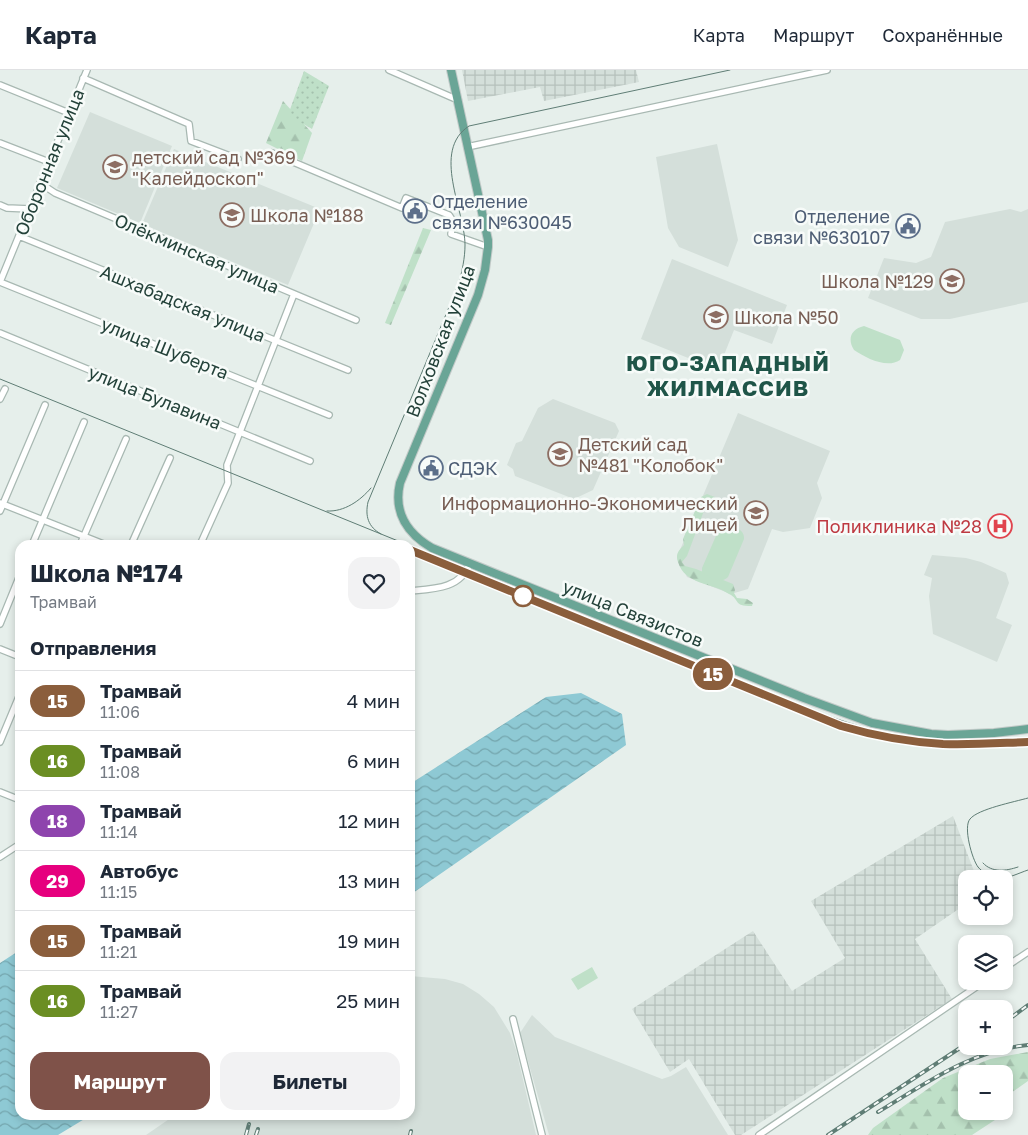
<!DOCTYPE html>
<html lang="ru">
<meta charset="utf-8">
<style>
:root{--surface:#fff;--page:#f2f2f3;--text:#1f2937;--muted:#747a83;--line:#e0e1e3;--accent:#7f5249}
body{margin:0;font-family:"Golos Text",sans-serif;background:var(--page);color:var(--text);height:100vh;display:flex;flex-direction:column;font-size:19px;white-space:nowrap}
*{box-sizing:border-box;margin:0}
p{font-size:16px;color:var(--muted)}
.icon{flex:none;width:28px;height:28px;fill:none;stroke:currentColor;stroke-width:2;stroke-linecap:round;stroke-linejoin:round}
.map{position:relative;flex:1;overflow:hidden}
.sheet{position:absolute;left:15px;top:470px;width:400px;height:580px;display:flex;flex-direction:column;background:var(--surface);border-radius:15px;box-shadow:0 2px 8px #0003}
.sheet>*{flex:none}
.badge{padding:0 10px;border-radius:16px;font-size:18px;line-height:32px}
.buttons{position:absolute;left:958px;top:800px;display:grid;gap:10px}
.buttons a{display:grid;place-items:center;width:55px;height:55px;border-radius:10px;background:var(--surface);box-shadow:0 2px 8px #0003;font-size:25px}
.map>.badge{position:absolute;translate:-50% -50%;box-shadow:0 0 0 2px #fff}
h2{padding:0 15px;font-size:19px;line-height:45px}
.round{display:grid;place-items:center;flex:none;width:52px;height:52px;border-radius:15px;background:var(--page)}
.head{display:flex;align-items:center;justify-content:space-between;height:85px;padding:0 15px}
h1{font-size:24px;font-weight:700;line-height:38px}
.cta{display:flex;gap:10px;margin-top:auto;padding:10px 15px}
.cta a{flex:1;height:58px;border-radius:15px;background:var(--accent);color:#fff;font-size:20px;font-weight:700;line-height:58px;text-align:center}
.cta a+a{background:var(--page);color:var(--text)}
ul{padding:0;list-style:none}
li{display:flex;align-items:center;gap:15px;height:60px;padding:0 15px;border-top:1px solid var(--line)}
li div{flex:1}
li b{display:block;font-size:19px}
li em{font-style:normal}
li .badge{min-width:55px;font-weight:700;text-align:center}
header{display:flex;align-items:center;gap:30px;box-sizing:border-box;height:70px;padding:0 25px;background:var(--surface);border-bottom:1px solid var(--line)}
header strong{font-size:24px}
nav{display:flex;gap:28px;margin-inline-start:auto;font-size:18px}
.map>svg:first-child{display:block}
.built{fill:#d4dfda}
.industrial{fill:url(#industrial-grid)}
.forest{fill:url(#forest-firs)}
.park{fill:url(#park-dots)}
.pitch{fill:#bfe0c8}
.water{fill:url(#water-waves)}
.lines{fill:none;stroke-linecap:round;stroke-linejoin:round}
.minor-casing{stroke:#a8b8b2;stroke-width:8}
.major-casing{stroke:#c2cac8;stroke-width:10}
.minor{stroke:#fff;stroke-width:5.5}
.major{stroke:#6aa596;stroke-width:8}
.tram{stroke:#5f7d75;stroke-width:1}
.rail-casing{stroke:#5f7d75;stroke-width:4}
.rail{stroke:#f7fbf9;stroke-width:2;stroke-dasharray:5.5;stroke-linecap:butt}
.line-casing{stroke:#fff;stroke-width:11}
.line{stroke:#8b5e3c;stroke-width:8}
.stop-dot{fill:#fff;stroke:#8b5e3c;stroke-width:2.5}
.labels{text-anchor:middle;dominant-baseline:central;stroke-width:5;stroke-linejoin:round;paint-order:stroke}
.education-label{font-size:18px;fill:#785e54;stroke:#f7fbf9;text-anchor:start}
.street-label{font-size:18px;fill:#24423a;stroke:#f7fbf9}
.service-label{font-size:18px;fill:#4e5e75;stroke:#f7fbf9;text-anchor:start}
.health-label{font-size:18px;fill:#be3a42;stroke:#f7fbf9;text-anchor:end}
.district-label{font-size:22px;font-weight:bold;letter-spacing:1px;fill:#1f5548;stroke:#f7fbf9}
</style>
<header>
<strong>Карта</strong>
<nav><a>Карта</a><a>Маршрут</a><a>Сохранённые</a></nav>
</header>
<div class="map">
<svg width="1028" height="1065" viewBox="0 0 1028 1065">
<defs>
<pattern id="industrial-grid" width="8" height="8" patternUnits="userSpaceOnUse" patternTransform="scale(1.25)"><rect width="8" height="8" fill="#d4dfda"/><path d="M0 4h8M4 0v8" fill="none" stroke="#b6c1bc"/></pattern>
<pattern id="forest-firs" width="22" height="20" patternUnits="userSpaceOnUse" patternTransform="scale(1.25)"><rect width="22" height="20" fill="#bfe0c8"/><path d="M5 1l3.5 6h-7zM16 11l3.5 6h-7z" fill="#a4c1ad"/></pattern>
<pattern id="park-dots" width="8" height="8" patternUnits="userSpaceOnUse" patternTransform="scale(1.25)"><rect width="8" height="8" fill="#bfe0c8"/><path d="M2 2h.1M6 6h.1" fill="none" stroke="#a4c1ad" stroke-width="1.8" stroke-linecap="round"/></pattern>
<pattern id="water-waves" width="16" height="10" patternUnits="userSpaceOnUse" patternTransform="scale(1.25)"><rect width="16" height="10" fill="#8ec9d4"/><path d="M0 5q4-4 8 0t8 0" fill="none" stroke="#74a5ad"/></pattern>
</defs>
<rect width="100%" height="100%" fill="#e6efeb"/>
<path class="built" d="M90,42l82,34 -32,77 -83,-35z
M717,74l21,96 -10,27 -49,-20 -11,-19 -12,-71z
M174,79l146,60 -32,76 -146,-61z
M1010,139l11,3 7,-3v93l-78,17h-29l-53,-21 16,-40 32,5 15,-6 14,-35z
M672,189l115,46 -15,39 -38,-14 -16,40 -77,-31z
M553,329l62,24 4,8 -26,59 -19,9 -59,-23 -2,-7 -6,-4 9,-22 6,-2 16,-33z
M738,343l92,38 -13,32 5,15 -12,30 -27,4 -11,-3 -24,60 -17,5 -44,-17 -10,-20z
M932,485l34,3 15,4 25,11 3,10 -13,35 16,7 -15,37 -64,-28 -4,-38 3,-18 -8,-3z
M410,906l35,3 18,5 16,10 15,13 16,26 6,17 20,85h-390l29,-20h235z
M532,945l23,22 107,42 9,-3 15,-9 42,68h-179l-29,-102z"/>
<path class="industrial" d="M462,0h174l3,12 -95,19 -4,-14 -72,14z
M953,746l24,63h-11v25l-51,35 37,60 -211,136h-6l-46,-76 -19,13 -38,-63 121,-78 39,60 53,-33 -34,-57z"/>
<path class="forest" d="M283,31l29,32 -10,28 -36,-18z
M423,158l8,2 -40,95 -6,-2z
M707,424l8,3 2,5 -4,1 -5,-3 -21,56 -5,6 3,4 11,3 37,15 2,6 -1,3 3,5 10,1 6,4 -1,3c-20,0 -11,-6 -23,-12 -18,-12 -44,-9 -51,-32 -3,-8 1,-12 6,-17l-1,-6 18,-42z
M1028,982v29l-24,17v-24h-38v37h29l3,7 -26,17h-104l5,-7 70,-50 47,-19z"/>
<path class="park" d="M304,1l25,15 -17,43 -24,-14z"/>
<path class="pitch" d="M864,256l36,14 4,10 -4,10c-13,9 -34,-2 -46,-10 -7,-11 -3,-21 10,-24z
M726,454c8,3 19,5 18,15l-16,38c-7,8 -20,0 -26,-5v-4l17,-39 3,-4z
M592,897l6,11 -20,12 -7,-11z"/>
<path class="water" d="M581,623l41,21 4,31 -216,150v-111l136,-87z
M20,880v165h71l-33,20h-58v-172z"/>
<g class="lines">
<g class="minor-casing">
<path id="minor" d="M389,0l69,30
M83,8l106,46 2,17 47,18
M0,15l69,28
M0,73l49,19
M467,77l360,-77
M272,83l130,55 4,-10 43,17 4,6 -2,13 37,13
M40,113l15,10 301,127
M0,135l7,3 23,1
M19,166l329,134
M0,212l329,133
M0,212l87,-212
M0,263l310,128
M0,329l5,-10
M0,433l106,42
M0,441l45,-106
M32,475l52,-123
M80,475l46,-106
M131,475l39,-87
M200,475l28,-62 -1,-18 67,-171
M410,521c23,-2 51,-2 60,-28
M0,554l20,-49
M0,579l20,8
M0,672l20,-48
M0,722l20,8
M0,787l20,-13
M1004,898l24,-16
M513,949l29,116
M759,1065l226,-154"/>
</g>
<g class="major-casing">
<path id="major" d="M451,0l37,170v7l-3,23 -7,25 -78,188c-7,30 8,51 32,65l372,150 68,25 59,11 17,1 46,-2 34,-4"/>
</g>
<use href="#minor" class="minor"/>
<use href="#major" class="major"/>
<path class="tram" d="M0,309l408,166
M327,441c17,1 33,-10 44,-23
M381,464c-13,-7 -16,-18 -13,-32l91,-219c3,-12 6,-25 6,-38 0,-35 -34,-94 4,-119l261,-56
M410,476l407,166c41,15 83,27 127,30 28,1 56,-1 84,-2
M1028,728c-14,4 -50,11 -58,21 -7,8 2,40 8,48 4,5 14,11 20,12 9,0 21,-6 30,-9
M983,793c9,10 23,8 35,4"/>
<g class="rail-casing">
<path id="rail" d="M1004,953l24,-18
M878,1042c47,-28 93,-62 150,-67
M246,1065l3,-11
M256,1065l2,-6
M410,1065l1,-4
M828,1065l138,-91"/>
</g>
<use href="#rail" class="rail"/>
</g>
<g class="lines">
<g class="line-casing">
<path id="line" d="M410,480l431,176c34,10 68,16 102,18 29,1 57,-1 85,-2"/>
</g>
<use href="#line" class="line"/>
</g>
<defs>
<g id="school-ring" transform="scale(1.25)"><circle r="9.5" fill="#f7fbf9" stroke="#8d6e63" stroke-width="1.5"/><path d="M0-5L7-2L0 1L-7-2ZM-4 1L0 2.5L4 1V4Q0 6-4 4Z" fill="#8d6e63"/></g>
<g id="civic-ring" transform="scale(1.25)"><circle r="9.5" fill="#f7fbf9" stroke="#5c6f8a" stroke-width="1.5"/><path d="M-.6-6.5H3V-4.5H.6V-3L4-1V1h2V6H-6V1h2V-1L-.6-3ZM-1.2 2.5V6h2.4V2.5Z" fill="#5c6f8a"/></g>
<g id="hospital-ring" transform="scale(1.25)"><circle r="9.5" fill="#f7fbf9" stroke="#e0444e" stroke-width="1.5"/><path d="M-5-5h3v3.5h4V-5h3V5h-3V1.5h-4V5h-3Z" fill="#e0444e"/></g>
</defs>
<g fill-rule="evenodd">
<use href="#school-ring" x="115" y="97"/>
<use href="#civic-ring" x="415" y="141"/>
<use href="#school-ring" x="232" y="145"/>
<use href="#civic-ring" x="908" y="156"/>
<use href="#school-ring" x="952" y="211"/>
<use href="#school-ring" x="716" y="247"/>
<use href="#school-ring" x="560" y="384"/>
<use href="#civic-ring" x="431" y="398"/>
<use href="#school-ring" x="756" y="443"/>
<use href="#hospital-ring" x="1000" y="456"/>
</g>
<circle class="stop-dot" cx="523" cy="526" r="10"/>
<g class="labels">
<g class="education-label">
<text x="132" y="87">детский сад №369<tspan x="132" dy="21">"Калейдоскоп"</tspan></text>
<text x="250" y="145">Школа №188</text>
<text x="934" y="211" text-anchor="end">Школа №129</text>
<text x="734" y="247">Школа №50</text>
<text x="578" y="374">Детский сад<tspan x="578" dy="21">№481 "Колобок"</tspan></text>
<text x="738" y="433" text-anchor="end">Информационно-Экономический<tspan x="738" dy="21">Лицей</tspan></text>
</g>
<g class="street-label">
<text transform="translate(49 92) rotate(-68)">Оборонная улица</text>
<text transform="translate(197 183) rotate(23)">Олёкминская улица</text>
<text transform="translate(183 233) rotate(22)">Ашхабадская улица</text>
<text transform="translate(440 271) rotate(-69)">Волховская улица</text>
<text transform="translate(165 278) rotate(22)">улица Шуберта</text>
<text transform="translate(155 327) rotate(22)">улица Булавина</text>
<text transform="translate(633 543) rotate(22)">улица Связистов</text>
</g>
<g class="service-label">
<text x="432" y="131">Отделение<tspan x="432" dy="21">связи №630045</tspan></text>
<text x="890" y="146" text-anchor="end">Отделение<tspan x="890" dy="21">связи №630107</tspan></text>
<text x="448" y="398">СДЭК</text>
</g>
<g class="health-label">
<text x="982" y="456">Поликлиника №28</text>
</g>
<g class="district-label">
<text x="728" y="292">ЮГО-ЗАПАДНЫЙ<tspan x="728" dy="25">ЖИЛМАССИВ</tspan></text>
</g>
</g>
</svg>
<div class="buttons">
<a><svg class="icon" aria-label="locate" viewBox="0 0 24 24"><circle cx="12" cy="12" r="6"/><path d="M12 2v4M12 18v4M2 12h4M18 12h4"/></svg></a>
<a><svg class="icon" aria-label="layers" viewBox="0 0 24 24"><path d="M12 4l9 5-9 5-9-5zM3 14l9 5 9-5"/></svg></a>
<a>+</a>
<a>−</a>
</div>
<b class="badge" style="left:713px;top:604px;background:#8b5e3c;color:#fff">15</b>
<section class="sheet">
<div class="head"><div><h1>Школа №174</h1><p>Трамвай</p></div><a class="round"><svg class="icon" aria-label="heart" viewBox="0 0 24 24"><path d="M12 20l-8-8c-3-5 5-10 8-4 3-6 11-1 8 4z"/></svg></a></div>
<h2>Отправления</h2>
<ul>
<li><span class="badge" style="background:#8b5e3c;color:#fff">15</span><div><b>Трамвай</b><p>11:06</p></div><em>4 мин</em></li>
<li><span class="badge" style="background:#6b8e23;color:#fff">16</span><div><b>Трамвай</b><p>11:08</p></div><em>6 мин</em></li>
<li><span class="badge" style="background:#8e44ad;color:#fff">18</span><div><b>Трамвай</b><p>11:14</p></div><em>12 мин</em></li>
<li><span class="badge" style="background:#e6007e;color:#fff">29</span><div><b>Автобус</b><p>11:15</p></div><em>13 мин</em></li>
<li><span class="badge" style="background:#8b5e3c;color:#fff">15</span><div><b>Трамвай</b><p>11:21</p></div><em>19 мин</em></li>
<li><span class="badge" style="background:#6b8e23;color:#fff">16</span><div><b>Трамвай</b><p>11:27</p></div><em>25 мин</em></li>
</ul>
<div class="cta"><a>Маршрут</a><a>Билеты</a></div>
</section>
</div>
